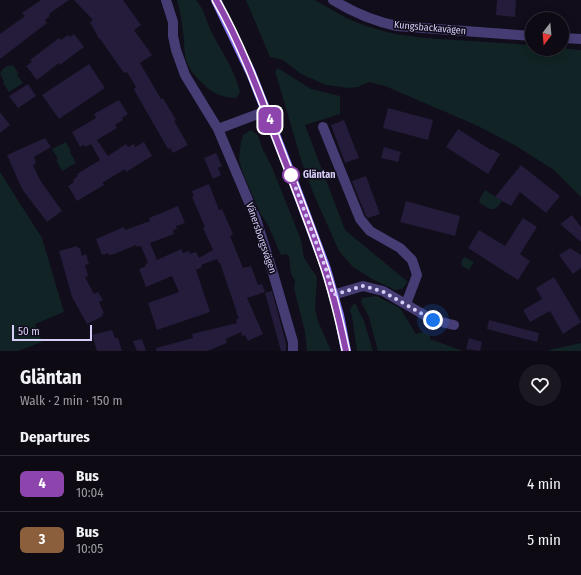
<!DOCTYPE html>
<meta charset="utf-8">
<style>
:root{--surface:#0d0a14;--page:#1b1822;--text:#f1f3f6;--muted:#9a9aa0;--line:#2d2b34}
body{margin:0;font-family:"Fira Sans Condensed",sans-serif;background:var(--page);color:var(--text);height:100vh;display:flex;flex-direction:column;font-size:15px;white-space:nowrap}
*{box-sizing:border-box;margin:0}
p{font-size:13px;color:var(--muted)}
.icon{flex:none;width:22px;height:22px;fill:none;stroke:currentColor;stroke-width:2;stroke-linecap:round;stroke-linejoin:round}
.map{position:relative;height:351px;overflow:hidden}
.side{display:flex;flex-direction:column;background:var(--surface);flex:1}
.side>*{flex:none}
.badge{padding:0 8px;border-radius:6px;font-size:14px;line-height:26px}
.needle{width:26px;rotate:196deg}
.controls{position:absolute;left:525px;top:12px;display:grid;gap:8px}
.controls a{display:grid;place-items:center;width:44px;height:44px;border-radius:50%;background:var(--surface);box-shadow:0 2px 10px #0003,0 0 0 1px var(--line);font-size:20px}
.scale{position:absolute;left:12px;bottom:10px;width:80px;box-sizing:border-box;padding-left:4px;border:2px solid #d7cdf9;border-top:0;font-size:11px;line-height:14px;white-space:nowrap;color:#d7cdf9;-webkit-text-stroke:3px #110d1b;paint-order:stroke}
.you{position:absolute;width:20px;height:20px;margin:-10px;border:3px solid #fff;border-radius:50%;background:#1a73e8;box-shadow:0 0 0 6px #1a73e833}
.map>.badge{position:absolute;translate:-50% -50%;box-shadow:0 0 0 2px #fff}
h2{padding:0 20px;font-size:15px;line-height:36px}
.round{display:grid;place-items:center;flex:none;width:42px;height:42px;border-radius:21px;background:var(--page)}
.summary{display:flex;align-items:center;justify-content:space-between;height:68px;padding:0 20px}
h1{font-size:19px;font-weight:700;line-height:30px}
ul{padding:0;list-style:none}
li{display:flex;align-items:center;gap:12px;height:56px;padding:0 20px;border-top:1px solid var(--line)}
li div{flex:1}
li b{display:block;font-size:15px}
li em{font-style:normal}
li .badge{min-width:44px;font-weight:700;text-align:center}
.map>svg:first-child{display:block}
.green{fill:#112324}
.building{fill:#251b3a}
.lines{fill:none;stroke-linecap:round;stroke-linejoin:round}
.street{stroke:#463d75;stroke-width:10}
.secondary{stroke:#806eef;stroke-width:10}
.line-casing{stroke:#fff;stroke-width:9}
.line{stroke:#8e44ad;stroke-width:6}
.walk{stroke:#d7cdf9;stroke-width:4;stroke-dasharray:0 7.2}
.stop-dot{fill:#fff;stroke:#8e44ad;stroke-width:2}
.labels{text-anchor:middle;dominant-baseline:central;stroke-width:3.5;stroke-linejoin:round;paint-order:stroke}
.street-label{font-size:10px;fill:#d7cdf9;stroke:#110d1b}
.stop-label{font-size:10px;font-weight:bold;fill:#d7cdf9;stroke:#110d1b;text-anchor:start}
</style>
<div class="map">
<svg width="581" height="351" viewBox="0 0 581 351">
<rect width="100%" height="100%" fill="#110d1b"/>
<path class="green" d="M177,0h19c8,9 10,20 15,31 10,20 24,39 29,61l-4,6c-13,0 -24,-5 -33,-14 -5,-5 -11,-11 -14,-17 -6,-10 -4,-23 -6,-34 -1,-11 -3,-22 -6,-33z
M246,0h69l33,19 21,8 26,7 30,4 107,7v4l30,-1 19,2v147l-27,-27 -38,-24 -38,-20 -93,-40 -16,-4 -11,5 -9,1 -23,-3 -25,-11 -18,-14 -13,-3z
M13,65l6,9 -2,1 6,8 -14,9 -6,-9 1,-2 -4,-7c3,-7 6,-8 13,-9z
M278,68l33,21 29,7v18l-35,11 40,105 63,52 -6,7 -7,1 -23,-11 -19,-12 -14,-16 -25,-56 -12,-32 -27,-92z
M251,130l7,5 4,13 9,17 30,75 3,18 13,19 -2,32 3,12 13,30h-24l-2,-19 -11,-44 1,-7 -4,-7 -2,-18 -4,-2 -4,1 -13,-30 -8,-12 -18,-42 -3,-12 2,-17 2,-7z
M66,142l5,9 -1,1 6,11 -14,8 -6,-11 2,-1 -6,-10z
M0,172l42,66 22,74 -29,12 7,18 -24,9h-18z
M485,190l17,11c-8,12 -11,9 -22,2l-1,-3z
M464,257l10,5 -5,8 -7,-4 -1,-4z
M376,296l24,12 16,26 7,-2 7,4v3l33,12h-85l-9,-34 -8,-15 1,-4z
M355,303l9,18 9,30h-16l-5,-35 -2,-5 1,-4z
M581,343v8h-33l1,-1z"/>
<path class="building" d="M41,0h28l-20,14 1,2 -5,4 2,3 -47,36v-25l25,-18 -3,-3z
M74,0h49l18,25 -7,5 18,25 -12,8 21,36 2,-1 13,22 -2,1 14,24 -15,8 -3,-5 -2,1 -31,-54 -3,-6 2,-2 -9,-15 -3,1 -24,-34h-1l-9,-17 3,-2z
M497,0h19l-1,17 -19,-2z
M74,34l10,13 -24,18 -1,-2 -22,17 -11,-14 6,-4 -2,-2 29,-22 2,2 7,-5 2,2z
M89,64l16,24 -46,31 -17,-24z
M28,84l8,12 -18,12 -9,-12z
M119,100l9,14 -6,4 1,2 -8,5 2,3 -20,12 11,16 18,-12 2,3 6,-3 1,3 9,-5 8,14 -26,16 -1,-3 -23,14 2,2 -27,16 -9,-15 6,-4 -1,-2 5,-4 -1,-2 23,-14 -9,-16 -6,3 -1,-2 -4,2 -8,-15 24,-14 -2,-4z
M388,108l45,12 -5,20 -45,-12z
M0,112l10,13 -10,8z
M344,120l15,38 -14,5 -14,-38z
M458,129l33,21 1,-1 8,5 -12,20 -42,-27z
M45,138l6,9 -17,10 2,6 -3,2 7,15 22,31 -15,11 -25,-33 -15,-34z
M384,147l17,5 -3,10 -17,-4z
M216,153l6,13 -4,2 3,7 -8,4 -9,-21z
M521,165l39,31 -14,17 -26,-21 -9,14 -16,-9z
M366,176l14,38 -12,4 -2,-2 -14,-35z
M209,184l10,26 3,-1 11,25 -3,2 13,32 8,-2 7,19 4,-1 3,8 -18,6 16,36 -15,7 -3,-6 -3,1 -1,-4 -15,7 1,4 -20,8h-51v-3l37,-10 -1,-4 45,-11 -1,-3 3,-2 -3,-5h1l-17,-50h-1l-2,-4 -16,6 1,2 -6,3 14,42 -53,18 -9,-27 31,-11 -7,-16 -26,11 -7,-18 7,-3 -1,-2 3,-1 -7,-17 -4,1 -1,-2 -22,9 -5,1 -1,-2 -6,2 -6,-16 28,-12 1,3 25,-9 -1,-3 29,-12 7,17 -9,3 1,3 -4,1 1,4 -24,9 7,17 24,-11 2,4 6,-2 1,3 6,-2 3,6 14,-8 -10,-22 2,-1 -13,-30 2,-1 -2,-5z
M406,201l54,15 -5,20 -55,-14z
M572,215l9,12v15l-21,-18z
M523,218l14,9 -17,27 10,7 -12,19 -50,-32 11,-18 26,16z
M77,246l1,2h2l2,8 4,-2 3,10 -4,1 3,11 -3,1 9,17 4,-2 5,8 -4,2 5,11 -2,1 1,2 -16,8 -15,-27 -13,-46z
M570,248l11,7v13l-8,6 -14,-19z
M554,277l27,45 -18,12 -13,-23 -20,11 -7,-12 19,-11 -6,-11z
M272,291l14,52v8h-5l-16,-58z
M489,320l50,13 -2,9 -50,-13z
M112,330l3,8h3l1,3 3,10h-25l-5,-16z
M469,338l13,4 -2,9 -14,-2z
M142,339l4,12h-9l-4,-10z"/>
<g class="lines">
<path class="street" d="M166,0l7,22v14l3,14 9,25 33,54
M333,0c21,13 40,21 64,26l135,10
M562,38l19,1
M266,111l-48,18 38,90 17,54 20,69v9
M323,127l37,92 10,12 30,17 12,12 5,15 -11,29
M333,295l30,-9 20,5 50,29 21,5"/>
<path class="secondary" d="M216,0l35,73 40,102 35,94 13,46 7,36"/>
</g>
<g class="lines">
<g class="line-casing">
<path id="line" d="M216,0c29,51 48,107 69,161 14,36 28,72 40,108 9,27 15,54 21,82"/>
</g>
<use href="#line" class="line"/>
<path class="walk" d="M291,175l35,94 7,26 30,-9 19,5 51,29"/>
</g>
<circle class="stop-dot" cx="291" cy="175" r="8"/>
<g class="labels">
<g class="street-label">
<text transform="translate(430 28) rotate(5)">Kungsbackavägen</text>
<text transform="translate(261 238) rotate(71)">Vänersborgsvägen</text>
</g>
<g class="stop-label">
<text x="303" y="175">Gläntan</text>
</g>
</g>
</svg>
<div class="controls">
<a><svg class="needle" viewBox="-14 -14 28 28"><path d="M0-13l5 13h-10z" fill="#e53935"/><path d="M0 13l5-13h-10z" fill="#9a9aa0"/></svg></a>
</div>
<div class="scale">50 m</div>
<div class="you" style="left:433px;top:320px"></div>
<b class="badge" style="left:270px;top:120px;background:#8e44ad;color:#fff">4</b>
</div>
<section class="side">
<div class="summary"><div><h1>Gläntan</h1><p>Walk · 2 min · 150 m</p></div><a class="round"><svg class="icon" aria-label="heart" viewBox="0 0 24 24"><path d="M12 20l-8-8c-3-5 5-10 8-4 3-6 11-1 8 4z"/></svg></a></div>
<h2>Departures</h2>
<ul>
<li><span class="badge" style="background:#8e44ad;color:#fff">4</span><div><b>Bus</b><p>10:04</p></div><em>4 min</em></li>
<li><span class="badge" style="background:#8b5e3c;color:#fff">3</span><div><b>Bus</b><p>10:05</p></div><em>5 min</em></li>
</ul>
</section>
